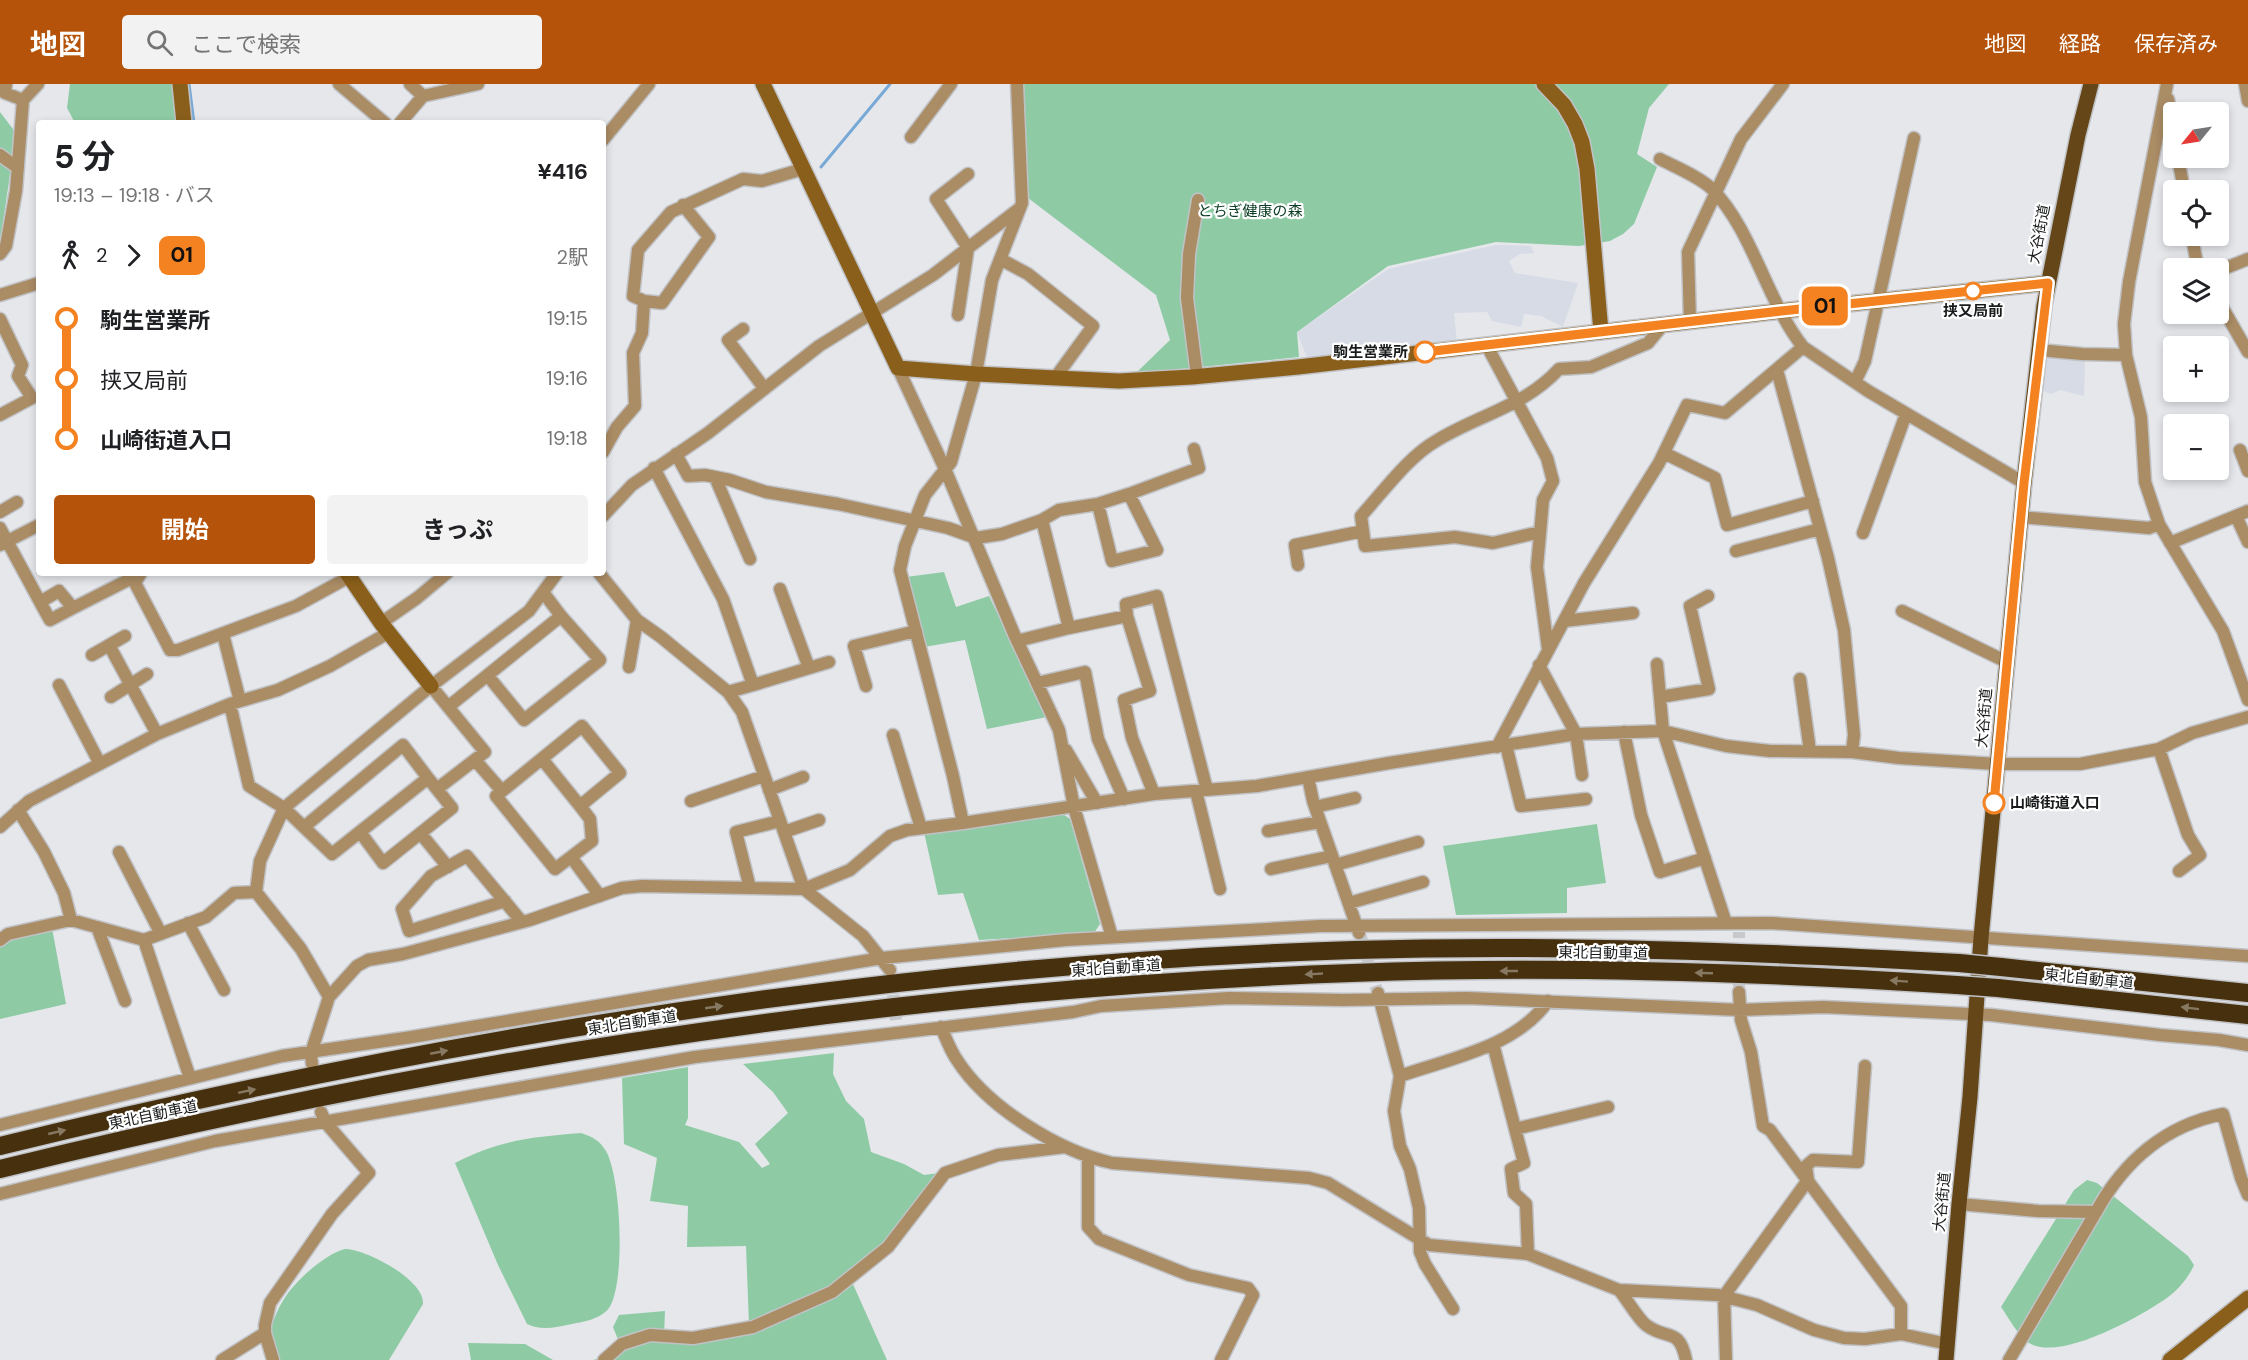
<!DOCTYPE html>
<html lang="ja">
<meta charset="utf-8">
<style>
:root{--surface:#fff;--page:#f2f2f2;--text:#202124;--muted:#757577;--accent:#b45309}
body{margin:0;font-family:"DM Sans","Noto Sans JP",sans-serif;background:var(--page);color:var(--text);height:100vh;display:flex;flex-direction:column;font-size:22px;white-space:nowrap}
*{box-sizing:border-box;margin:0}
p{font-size:20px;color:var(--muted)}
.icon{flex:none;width:33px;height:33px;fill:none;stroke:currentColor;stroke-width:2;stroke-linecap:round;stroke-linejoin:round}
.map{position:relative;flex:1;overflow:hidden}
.side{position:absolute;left:36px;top:36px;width:570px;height:456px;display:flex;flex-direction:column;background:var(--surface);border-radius:6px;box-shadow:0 3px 9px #0003}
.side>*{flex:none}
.badge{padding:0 12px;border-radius:9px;font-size:21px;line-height:39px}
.needle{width:39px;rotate:240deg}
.controls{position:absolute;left:2163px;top:18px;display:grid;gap:12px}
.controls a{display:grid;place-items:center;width:66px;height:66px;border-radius:6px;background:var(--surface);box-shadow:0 3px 9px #0003;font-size:30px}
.map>.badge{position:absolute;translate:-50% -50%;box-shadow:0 0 0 3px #fff}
.legs{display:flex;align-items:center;gap:9px;height:66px;padding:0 18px;font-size:20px}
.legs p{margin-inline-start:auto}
.head{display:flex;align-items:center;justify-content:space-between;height:102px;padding:0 18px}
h1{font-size:33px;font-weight:700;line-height:45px}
.button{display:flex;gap:12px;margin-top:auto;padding:12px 18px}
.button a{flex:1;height:69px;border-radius:6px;background:var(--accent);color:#fff;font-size:24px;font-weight:700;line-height:69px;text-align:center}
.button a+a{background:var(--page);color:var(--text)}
ul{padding:0 18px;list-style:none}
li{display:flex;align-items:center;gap:21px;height:60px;font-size:22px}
li i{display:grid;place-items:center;width:9px;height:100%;margin:0 8px;background:currentColor}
li i::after{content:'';width:15px;height:15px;margin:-8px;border:4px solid;border-radius:50%;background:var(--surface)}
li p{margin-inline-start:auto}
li:first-child i{background:linear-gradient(#0000 50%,currentColor 0)}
li:last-child i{background:linear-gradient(currentColor 50%,#0000 0)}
header{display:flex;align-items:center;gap:36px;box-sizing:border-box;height:84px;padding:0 30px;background:var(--accent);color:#fff}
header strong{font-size:28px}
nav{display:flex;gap:33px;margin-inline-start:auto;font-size:21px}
.search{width:420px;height:54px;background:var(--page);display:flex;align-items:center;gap:15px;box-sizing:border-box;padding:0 21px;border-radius:6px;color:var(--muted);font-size:22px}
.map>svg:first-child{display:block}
.built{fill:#d6dbe6}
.green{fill:#8ecba5}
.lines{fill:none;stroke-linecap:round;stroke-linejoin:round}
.stream{stroke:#78a9d6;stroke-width:3}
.street-tunnel{stroke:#c6c8cc;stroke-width:12;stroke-dasharray:12 6;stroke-linecap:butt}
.street-casing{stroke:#c0c2c6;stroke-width:15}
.secondary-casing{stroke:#c0c2c6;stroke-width:18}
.primary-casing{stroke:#c0c2c6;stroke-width:18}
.highway-casing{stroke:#c0c2c6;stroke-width:21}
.street{stroke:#aa8c65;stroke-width:12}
.secondary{stroke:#8a5f1b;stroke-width:15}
.primary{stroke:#644618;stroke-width:15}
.highway{stroke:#46300e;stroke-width:18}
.highway-bridge-casing{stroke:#c0c2c6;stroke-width:21;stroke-linecap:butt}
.highway-bridge{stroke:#46300e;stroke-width:18}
.oneway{fill:#877862}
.line-1-casing{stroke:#fff;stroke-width:14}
.line-1{stroke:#f58220;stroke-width:9}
.stop-1-dot{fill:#fff;stroke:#f58220;stroke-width:3}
.labels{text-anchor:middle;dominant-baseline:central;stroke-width:4.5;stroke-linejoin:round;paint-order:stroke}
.park-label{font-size:15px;fill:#0b3d24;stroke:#fff}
.street-label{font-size:15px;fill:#191a1b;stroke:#fff}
.stop-label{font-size:15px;font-weight:bold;fill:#191a1b;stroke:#fff}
</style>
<header>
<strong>地図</strong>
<div class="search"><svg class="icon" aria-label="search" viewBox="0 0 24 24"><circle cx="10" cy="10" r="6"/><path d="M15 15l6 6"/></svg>ここで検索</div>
<nav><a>地図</a><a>経路</a><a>保存済み</a></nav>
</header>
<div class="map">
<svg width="2248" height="1276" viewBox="0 0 2248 1276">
<rect width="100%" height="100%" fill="#e5e7eb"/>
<path class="built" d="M1496,161l35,1 3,7 -14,1 -11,7 6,12 63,10 -15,44 -22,-11 -17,-2 -3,13 -29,-6 -5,-9 -33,1 3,30 -150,15 -10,-26 91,-63z
M2046,270l39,4 -1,38 -24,-6 -9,4 -8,-3z"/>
<path class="green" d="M70,0h102l4,39h-101l-8,-15z
M1024,0h645l-20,24 -12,46 20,13 -23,57 -11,10 -13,7 -31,5 -83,-4 -108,24 -91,66 2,25 -138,14h-23l32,-31 -14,-45 -128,-97z
M0,28l16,21 -16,110z
M944,488l12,35 33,-11 58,121 -60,12 -22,-89 -41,7 -18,-70z
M1063,730l7,5 30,105 -6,9 -115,7 -16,-47 -25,2 -14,-63z
M1597,740l9,59 -39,5v25l-111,2 -13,-69z
M52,844l14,76 -66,15v-76l7,-5z
M834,969l-1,21 13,27 18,18 7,33 33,12 20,11 15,-2 -59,81 -37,27 -94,44 -3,-79 -59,1 1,-41 -38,-5 7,-43 -33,-14 -2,-66 66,-11v51l-3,7 54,17 23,26 8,-4 -15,-20 33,-31 -15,-21 -30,-28z
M581,1049c12,4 18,7 25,18 15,26 20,132 3,157 -9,12 -28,14 -42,17 -12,3 -29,5 -40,-1l-29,-59 -43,-102c45,-23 76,-26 126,-30z
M2087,1096l10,3 91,73 6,9c-6,14 -17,26 -30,35 -27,18 -98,58 -131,45 -13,-5 -24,-27 -32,-38l73,-117z
M345,1165c21,0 80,31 78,55l-34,56h-111l-8,-31c4,-10 8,-21 14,-30 11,-18 41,-45 61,-50z
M852,1198l35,78h-294l30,-8 -10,-25 6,-12 46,-4 -1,26 94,-8 54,-21z
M468,1259l57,1 28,16h-82z"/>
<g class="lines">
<path class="stream" d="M189,0l5,39
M821,83l69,-83"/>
<path class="street-tunnel" d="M1360,850l17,57
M891,893l5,43
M1739,908v-60"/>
<g class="street-casing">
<path id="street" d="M6,0l-1,9 18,7
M339,0l46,39
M410,0l13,12
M1017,0l5,119 -30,77 -16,94 -25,88 -26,33 -20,51 -5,24 53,206 10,47 191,-29 103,-8 132,-23 187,-29 87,-3 63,15 44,5 82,1 47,6 98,6h83l79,-15 33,-16 56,-16
M2167,0l-38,198 -5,42 2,31 15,62 4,65 14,42 64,107 25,69
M2245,0l3,17
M2168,15l6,31
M400,39l23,-27 55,-12
M911,53l40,-53
M603,56l46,-56
M0,71l18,13
M2178,74l6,32
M683,121l26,32 -47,66 -18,-2 -11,-5 5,-46 33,-38 72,-33 19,2 41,-12
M2192,152l4,23 5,9
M0,170l6,-8 10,-55 7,-91 15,-16
M1000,175l28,15 65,52 -38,52
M2218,187l30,-12
M0,211l39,-12
M2218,216l30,52
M958,231l10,-67 -32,-49 32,-25
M0,235l22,46 -4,11 14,22 -32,17
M1690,238l-2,-70 53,-113 42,-55
M743,245l-15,11 36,48
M1487,262l60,112 6,23 -10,19 -6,67 11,82
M1803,263l65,44 156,92
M2039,266l43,4 44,1
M898,284l47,101 69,165 45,96 15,77 38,130
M1777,286l51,188 16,72 10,105 -2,17
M1197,292l-10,-78 2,-44 9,-54
M1855,298l10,-21 49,-223
M2240,366l8,21
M603,368l14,-25 18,-21 -2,-53 9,-20 2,-32
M1664,369l51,25 12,47 86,-24
M676,370l12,22 17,-1 25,5 36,12 72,12 110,24 28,10 26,-4 40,-14 17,-10 39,-6 31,-10 28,56 -45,11 -14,-57
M654,384l69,131 30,86 -25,7 14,20 62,177 59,47 27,34
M715,393l35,82
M1129,410l70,-26 -5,-19
M0,428l17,-10
M603,432l29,-31 76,-52 111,-87 114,-71 87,-67
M2236,432l12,26
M2020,433l129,11 10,-4
M0,444l40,74 19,-11 14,17 67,-34
M1540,448l-47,11 -38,-6 -90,9 -4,-30c22,-24 47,-59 75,-75 42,-26 88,-34 123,-72l32,-2 57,-24 15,-18
M1863,449l43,-119
M2170,459l78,-32
M0,461l39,-20
M1736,467l84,-22
M1298,481l-3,-20 68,-14
M141,489l-6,10 35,67h8l118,-44 53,-29
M599,489l38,47 24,17 67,55
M780,505l29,79
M543,508l18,24
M40,518l10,18 23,-12
M1902,527l105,51
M1564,537l69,-8
M381,539l36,-25 30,-25
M1069,544l58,-12
M223,550l17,67
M1017,557l52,-13 -27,-108
M109,561l48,89
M92,571l33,-19
M1657,580l6,67 63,192
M1539,581l37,69 6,41
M629,583l8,-47
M1800,595l10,72
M1037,599l48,-11 13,67 26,60
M59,601l41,79
M753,601l76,-23
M431,602l54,66 -48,37
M866,602l-12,-40 62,-15
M111,613l36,-23
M1660,613l49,-8 -19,-83 18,-10
M230,620l19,82 35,22 48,46 96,-76 24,30 -69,55 -23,-31
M448,623l113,-91 39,44 -76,60 -36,-44
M1624,648l17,83 19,57 45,-14
M893,651l28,93
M1506,661l15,61 65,-7
M1497,663l87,-164 75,-120 28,-58 38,8 78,-66c-37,-47 -50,-116 -91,-158 -12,-12 -37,-22 -52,-30
M2159,665l29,86 12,20 -21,16
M1066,666l31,53
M542,675l38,47
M475,676l27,31
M1308,693l5,24 46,132
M769,706l34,-13
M1196,707l24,98
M1154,710l-22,-56 -8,-38 26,-9 -23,-75 -1,-12 31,-8 50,194
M691,717l73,-25
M1315,723l40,-9
M18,726l26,42 20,41 7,27
M0,743l29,-26 128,-67 73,-30 48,-14 52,-24 58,-33
M304,743l99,-82 25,33
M1268,747l52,-9
M784,748l35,-12
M421,750l27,33
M119,768l42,82
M571,773l21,-16 -2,-22 -10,-13 40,-33 -38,-47 -86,70 59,73 16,-12 29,39
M1335,781l83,-23
M1271,785l61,-13
M750,804l-14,-56 44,-11
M256,808l45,57 28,48 -18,56 1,11
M505,817l-96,30 -7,-22 29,-33 36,-20 55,66
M1349,819l74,-21
M188,839l36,67
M97,843l28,74
M0,856l8,-6 63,-14 73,20 62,-23 28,-24 22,-1 4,-31 24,-53 147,-122 98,-75 28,-38
M144,856l46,138
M1739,908l2,28 10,32 12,74 7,4 131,176v28
M1378,909l22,83 -6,35 6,35 10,23 9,39 1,44 5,12 28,45
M329,913l28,-31 11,-6 35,-6 127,-34 92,-32 20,-2 162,3 46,-19 40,-34 17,-6 56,-7
M941,943c5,11 9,23 16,33 30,47 101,91 155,103l197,15 19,5 101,62 99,9 91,36 99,5 39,10 57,25 30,8 21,1 36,-5 47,10
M1493,960l31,119 -13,6 3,24 12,11 2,50
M1400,992c51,-18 116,-29 148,-75
M0,1041l282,-69 130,-19 470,-79 184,-18 254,-14 451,-3 477,33
M1515,1045l93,-22
M1088,1074v69l11,12 90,36 59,13 5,7 -32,65
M0,1110l215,-53 480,-84 378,-45 28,-6 128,-8 113,2 125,-2 273,12 83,-3 168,8 169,20 59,5 29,5
M1959,1120l79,7 58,1c28,-51 70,-87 127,-98l18,64 7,17
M1619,1206c8,9 18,28 27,35 21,16 33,1 40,35
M222,1276l43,-27
M273,1276l-8,-27v-8l5,-22 62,-89 37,-41 -43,-50 -5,-11
M604,1276l18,-16 28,-9 43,3 60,-11 79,-35 56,-45 57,-74 53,-18 67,-8
M1726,1276l-2,-64 84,-116 -2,-14 7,-6 45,2 7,-96
M2009,1276l87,-148"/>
</g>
<g class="secondary-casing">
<path id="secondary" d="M180,0l4,39
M763,0l135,284 78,6 143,7 73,-4 106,-10 483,-56 267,-28
M1544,0l20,21 11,19 7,18 5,27 14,163
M347,489l34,50 50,63
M2170,1276l78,-62"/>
</g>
<g class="primary-casing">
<path id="primary" d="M1946,1276l13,-156 11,-107 11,-159 43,-455 20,-177 34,-171 13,-51"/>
</g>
<g class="highway-casing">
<path id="highway" d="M2001,883l247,26
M1998,904l250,27
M0,1062c443,-109 897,-182 1354,-196 202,-6 403,2 605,13
M0,1085c443,-109 896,-180 1352,-196 202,-8 404,-1 605,12"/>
</g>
<use href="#street" class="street"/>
<use href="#secondary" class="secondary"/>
<use href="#primary" class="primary"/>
<use href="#highway" class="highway"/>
<g class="highway-bridge-casing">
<path id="highway-bridge" d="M1959,879l42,4
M1957,901l41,3"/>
</g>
<use href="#highway-bridge" class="highway-bridge"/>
</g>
<defs><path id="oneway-solid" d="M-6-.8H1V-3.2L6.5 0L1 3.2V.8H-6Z" transform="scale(1.5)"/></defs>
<g class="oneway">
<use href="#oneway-solid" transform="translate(1509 887) rotate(180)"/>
<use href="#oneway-solid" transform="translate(1704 889) rotate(-178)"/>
<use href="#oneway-solid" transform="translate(1314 890) rotate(177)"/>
<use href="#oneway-solid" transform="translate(1899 897) rotate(-176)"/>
<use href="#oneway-solid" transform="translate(714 923) rotate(-8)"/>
<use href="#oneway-solid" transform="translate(2190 924) rotate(-173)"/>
<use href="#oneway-solid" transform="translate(439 968) rotate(-11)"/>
<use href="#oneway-solid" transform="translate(247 1007) rotate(-12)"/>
<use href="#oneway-solid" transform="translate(57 1048) rotate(-13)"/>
</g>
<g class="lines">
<g class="line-1-casing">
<path id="line-1" d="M1425,268l356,-41 267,-28 -24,200 -30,320"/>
</g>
<use href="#line-1" class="line-1"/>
</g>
<g class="stop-1-dot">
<circle cx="1973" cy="207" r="8"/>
<circle cx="1425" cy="268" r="10"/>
<circle cx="1994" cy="719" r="10"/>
</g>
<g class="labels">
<g class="park-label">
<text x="1250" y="127">とちぎ健康の森</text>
</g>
<g class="street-label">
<text transform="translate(2039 150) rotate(-79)">大谷街道</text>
<text transform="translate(1984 634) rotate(-85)">大谷街道</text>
<text transform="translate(1603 869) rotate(1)">東北自動車道</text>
<text transform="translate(1116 884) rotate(-4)">東北自動車道</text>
<text transform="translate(2089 895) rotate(6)">東北自動車道</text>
<text transform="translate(632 939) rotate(-9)">東北自動車道</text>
<text transform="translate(153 1031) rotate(-12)">東北自動車道</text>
<text transform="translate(1942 1118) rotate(-84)">大谷街道</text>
</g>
<g class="stop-label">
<text x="1973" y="227">挟又局前</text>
<text x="1408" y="268" text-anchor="end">駒生営業所</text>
<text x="2010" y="719" text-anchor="start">山崎街道入口</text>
</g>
</g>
</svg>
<div class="controls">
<a><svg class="needle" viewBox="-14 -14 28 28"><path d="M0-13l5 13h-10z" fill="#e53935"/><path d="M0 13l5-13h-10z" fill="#757577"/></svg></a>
<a><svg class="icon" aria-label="locate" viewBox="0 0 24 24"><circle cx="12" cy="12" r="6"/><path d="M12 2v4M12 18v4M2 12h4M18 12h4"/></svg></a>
<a><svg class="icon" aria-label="layers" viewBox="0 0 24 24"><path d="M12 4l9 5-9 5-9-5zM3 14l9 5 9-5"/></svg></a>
<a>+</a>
<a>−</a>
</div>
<b class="badge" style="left:1825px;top:222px;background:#f58220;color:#111">01</b>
<section class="side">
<div class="head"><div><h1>5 分</h1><p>19:13 – 19:18 · バス</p></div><b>¥416</b></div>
<div class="legs"><svg class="icon" aria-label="walk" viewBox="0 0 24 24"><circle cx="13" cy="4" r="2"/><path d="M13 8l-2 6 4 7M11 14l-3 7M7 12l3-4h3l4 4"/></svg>2<svg class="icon" aria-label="forward" viewBox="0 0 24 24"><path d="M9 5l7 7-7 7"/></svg><b class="badge" style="background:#f58220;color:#111">01</b><p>2駅</p></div>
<ul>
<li><i style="color:#f58220"></i><b>駒生営業所</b><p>19:15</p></li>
<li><i style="color:#f58220"></i><span>挟又局前</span><p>19:16</p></li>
<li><i style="color:#f58220"></i><b>山崎街道入口</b><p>19:18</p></li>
</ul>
<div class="button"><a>開始</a><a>きっぷ</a></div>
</section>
</div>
